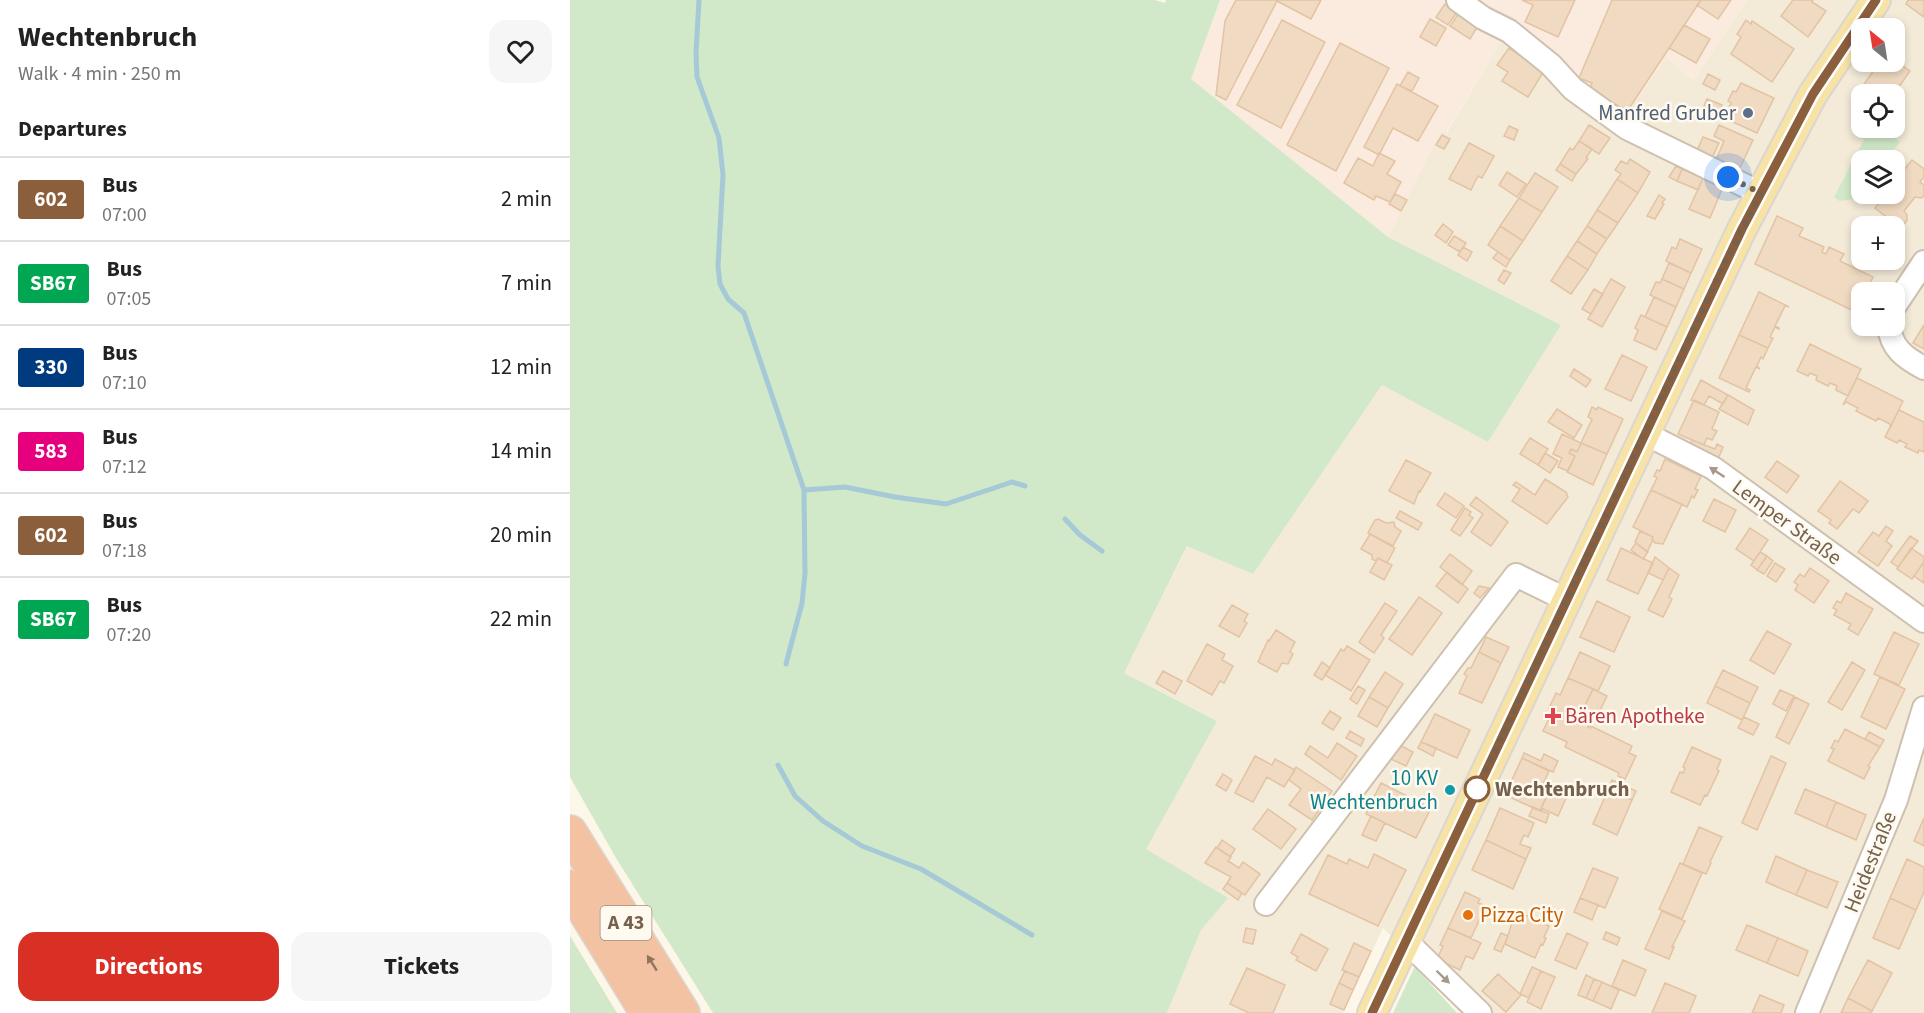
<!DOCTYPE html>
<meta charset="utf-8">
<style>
:root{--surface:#fff;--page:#f6f6f6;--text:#222;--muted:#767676;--line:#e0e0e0;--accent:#d93025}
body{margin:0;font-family:"Source Sans 3",sans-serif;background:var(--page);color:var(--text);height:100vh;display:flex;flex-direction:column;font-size:22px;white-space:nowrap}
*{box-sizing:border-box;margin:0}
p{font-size:20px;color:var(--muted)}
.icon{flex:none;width:33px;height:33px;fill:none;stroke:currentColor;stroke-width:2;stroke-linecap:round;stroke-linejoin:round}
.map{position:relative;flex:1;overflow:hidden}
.panel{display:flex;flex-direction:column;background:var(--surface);width:570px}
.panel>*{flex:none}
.badge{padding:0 12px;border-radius:4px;font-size:21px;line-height:39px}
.needle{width:39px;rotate:330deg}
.controls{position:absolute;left:1281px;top:18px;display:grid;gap:12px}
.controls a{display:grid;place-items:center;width:54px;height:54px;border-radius:12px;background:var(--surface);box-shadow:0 3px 9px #0003;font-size:30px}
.you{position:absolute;width:30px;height:30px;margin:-15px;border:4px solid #fff;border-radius:50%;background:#1a73e8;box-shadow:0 0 0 9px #1a73e833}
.map>.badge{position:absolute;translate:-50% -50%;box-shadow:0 0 0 3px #fff}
h2{padding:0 18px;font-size:22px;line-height:54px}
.round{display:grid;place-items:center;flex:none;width:63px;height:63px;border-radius:18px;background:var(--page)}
.summary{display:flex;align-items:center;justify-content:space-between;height:102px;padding:0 18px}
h1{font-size:28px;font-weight:700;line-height:45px}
.button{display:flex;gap:12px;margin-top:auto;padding:12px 18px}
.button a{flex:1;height:69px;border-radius:18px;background:var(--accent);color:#fff;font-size:24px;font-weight:700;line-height:69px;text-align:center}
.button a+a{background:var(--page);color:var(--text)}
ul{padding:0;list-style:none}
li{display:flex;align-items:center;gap:18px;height:84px;padding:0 18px;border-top:2px solid var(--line)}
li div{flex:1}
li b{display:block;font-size:22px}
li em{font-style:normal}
li .badge{min-width:66px;font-weight:700;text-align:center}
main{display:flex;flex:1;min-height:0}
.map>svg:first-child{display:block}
.residential{fill:#f3ead8;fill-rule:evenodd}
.commercial{fill:#fbeade}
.green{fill:#d1e9c8}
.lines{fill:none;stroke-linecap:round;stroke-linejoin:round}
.stream{stroke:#a5c9d7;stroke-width:5}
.building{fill:#f0dac2;stroke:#e2c3a3;stroke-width:1.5}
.minor-casing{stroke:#cec0af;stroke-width:26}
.major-casing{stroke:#dbd6d1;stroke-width:32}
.highway-casing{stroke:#dbd6d1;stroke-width:36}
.minor{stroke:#fff;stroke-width:22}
.major{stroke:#f7e3a5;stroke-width:28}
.highway{stroke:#f3c2a3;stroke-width:33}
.oneway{fill:#a6988b}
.oneway2{fill:#8f745e}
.line-casing{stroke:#fff;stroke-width:14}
.line{stroke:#8b5e3c;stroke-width:9}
.walk{stroke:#76614d;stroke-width:6;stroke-dasharray:0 10.8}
.service-dot{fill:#5c6f8a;stroke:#fefaf0;stroke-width:2}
.health-dot{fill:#e0444e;stroke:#fefaf0;stroke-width:2}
.stop-dot{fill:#fff;stroke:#8b5e3c;stroke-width:3}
.culture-dot{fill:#0f9aa8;stroke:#fefaf0;stroke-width:2}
.food-dot{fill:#e8710a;stroke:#fefaf0;stroke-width:2}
.labels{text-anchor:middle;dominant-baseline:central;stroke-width:5;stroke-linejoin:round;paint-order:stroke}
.shield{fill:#fefaf0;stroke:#9f8f7e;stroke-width:1.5}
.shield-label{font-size:20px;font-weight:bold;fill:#76614d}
.service-label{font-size:21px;fill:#4e5e75;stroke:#fefaf0;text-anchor:end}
.street-label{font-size:21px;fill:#76614d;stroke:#fefaf0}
.health-label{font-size:21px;fill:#be3a42;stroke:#fefaf0;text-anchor:start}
.culture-label{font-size:21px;fill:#0d838f;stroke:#fefaf0;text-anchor:end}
.stop-label{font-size:21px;font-weight:bold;fill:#76614d;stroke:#fefaf0;text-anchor:start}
.food-label{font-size:21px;fill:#c56008;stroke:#fefaf0;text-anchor:start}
</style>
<main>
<section class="panel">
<div class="summary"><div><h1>Wechtenbruch</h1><p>Walk · 4 min · 250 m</p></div><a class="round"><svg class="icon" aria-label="heart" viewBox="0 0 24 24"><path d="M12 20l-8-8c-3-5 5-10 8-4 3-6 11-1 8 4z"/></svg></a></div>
<h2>Departures</h2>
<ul>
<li><span class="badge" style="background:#8b5e3c;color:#fff">602</span><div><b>Bus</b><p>07:00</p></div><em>2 min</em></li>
<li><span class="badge" style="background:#00a651;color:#fff">SB67</span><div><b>Bus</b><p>07:05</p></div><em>7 min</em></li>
<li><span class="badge" style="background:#003b80;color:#fff">330</span><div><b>Bus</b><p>07:10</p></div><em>12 min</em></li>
<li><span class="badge" style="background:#e6007e;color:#fff">583</span><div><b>Bus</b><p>07:12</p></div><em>14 min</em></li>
<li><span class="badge" style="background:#8b5e3c;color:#fff">602</span><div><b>Bus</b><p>07:18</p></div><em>20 min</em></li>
<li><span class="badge" style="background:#00a651;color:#fff">SB67</span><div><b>Bus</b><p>07:20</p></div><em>22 min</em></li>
</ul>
<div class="button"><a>Directions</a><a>Tickets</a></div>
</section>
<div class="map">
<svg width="1354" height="1013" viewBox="0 0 1354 1013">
<rect width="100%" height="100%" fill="#fcf7e9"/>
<path class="residential" d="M1177,0h177v1013h-454l-87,-85 -40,85h-176l34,-83 26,-32 -82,-49 72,-128 -93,-48 64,-128 65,29 129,-189 106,57 73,-117 -173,-88 53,-107 6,2 60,-100 160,26 27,22zM1292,28h32v34h-32zM1292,94h32v34h-32zM1292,160h32v34h-32zM1292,226h32v34h-32zM1292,292h32v34h-32z"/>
<path class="commercial" d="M650,0h527l-52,80 -28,-22 -45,63 -112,-93 -64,104 -5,-2 -53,107 -198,-158z"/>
<path class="green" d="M0,0h585l10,3 1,-3h54l-29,79 197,158 173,88 -73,117 -106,-57 -129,189 -66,-28 -63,127 93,48 -71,128 82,49 -27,32 -34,83h-454l-97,-155 -46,-81z
M1291,119l1,9h21l17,14 -14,18h-24l-1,31 -5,8 -17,2 -5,-4 30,-57 -12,-9z
M0,936l47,77h-47z
M845,966v1l42,46h-64z"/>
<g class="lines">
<path class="stream" d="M129,0l-3,53 1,24 22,61 4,37 -5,91 2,18 8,15 16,14 60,177 1,83 -3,30 -16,61
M234,490l41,-3 50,10 51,7 66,-22 13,4
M495,519l15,16 22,16
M208,765l17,31 28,25 39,25 59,23 111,66"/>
</g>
<path class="building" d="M666,0h85l-10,19 -34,-18 -51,99 -10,-5 9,-74z
M952,0h53l-17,37 -33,-15 8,-17z
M1042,0h89l-73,110 -40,-17 4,-10 -13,-5z
M1131,0h30l-13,19 -21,-14z
M1223,0h20l-1,2 14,9 -18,26 -27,-21z
M1338,0h16v17l-18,-13z
M875,4l12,8 -9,13 -12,-8z
M889,13l19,13 -8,13 -20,-13z
M860,19l16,9 -10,18 -16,-9z
M712,20l43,22 -44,86 -44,-23z
M1176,20l5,4 1,-3 42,28 -22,33 -41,-28 10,-17 -4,-3z
M1114,25l26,14 -14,24 -27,-15z
M770,43l49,25 -53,103 -49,-26z
M939,48l35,23 -16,26 -26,-16 6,-9 -11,-7z
M1324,60l16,11 -16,23h-14l-16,-10 16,-22z
M838,72l11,6 -7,13 -12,-5z
M1138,74l12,6 -5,10 -12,-6z
M1171,83l33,15 -17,35 -33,-15 7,-15 -3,-2 5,-10 3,1z
M827,84l41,22 -20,35 -25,-13 -14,27 -15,-8z
M1137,99l15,6 -7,15 -14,-7z
M1019,125l21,13 -11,16 -20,-13z
M1149,125l34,15 -14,30 -23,-10 8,-19 -10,-5z
M939,126l9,4 -4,10 -10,-4z
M872,135l8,4 -6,10 -8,-4z
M1133,137l16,6 -7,15 -15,-7z
M1009,141l13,8 -6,9 2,1 -12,15 -16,-10 10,-16 3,2z
M899,143l25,13 -12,22 -4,-2 -7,14 -22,-11z
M809,153l16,8 -8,13 14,8 -11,20 -14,-6 -2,4 -30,-17 14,-25 15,8z
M1060,159l20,13 -12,21 -21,-14 4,-5 -6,-4 6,-9 6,3z
M1342,160l12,9v8l-4,5 4,3v11l-3,2 -6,-1 -11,14 3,4v5l-2,3 -8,2 -22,-17 11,-14h8v-12z
M990,164l16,10 -4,7 -16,-11z
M1106,166l6,3 -5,12 -8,-4z
M1112,169l21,9 -5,12 -21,-9z
M937,172l19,12 -9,13 -18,-12z
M965,173l23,14 -16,25 -23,-14z
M1133,178l20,9 -13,31 -21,-9z
M1047,179l21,14 -20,30 -21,-13z
M825,194l12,6 -6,11 -12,-7z
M1089,195l6,4 -3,4 2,1 -9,15 -8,-3z
M949,198l23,14 -19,29 -23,-15z
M1027,210l21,13 -11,16 -20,-13z
M1207,216l26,12 -4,8 25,11 -2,5 4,2 3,-7 15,7 -4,7 33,16 -7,15h-4v9l-6,11 -101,-48z
M1295,218l11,8h-14v15l-9,-6z
M873,224l10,8 -7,11 -11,-8z
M930,226l23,15 -13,19 -22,-15z
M1017,226l20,13 -10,15 -20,-13z
M884,236l12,7 -6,9 -12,-7z
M1110,239l22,10 -11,24 -25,-12 6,-14 4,2z
M1007,241l20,13 -9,16 -21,-14z
M893,247l9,5 -5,9 -9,-6z
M928,252l12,8 -4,7 -13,-9z
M997,256l21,14 -17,24 -20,-13z
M1099,263l22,10 -7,16 -22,-10z
M934,270l7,3 -7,11 -6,-4z
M1041,279l14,8 -23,40 -14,-8z
M1092,279l22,10 -8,18 -26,-12 6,-13 4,1z
M1024,289l9,5 -12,20 -9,-5z
M1189,292l30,15 -4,-1 -10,20 4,2v1l-4,-2 -5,10 3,1 -5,10 -29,-13z
M1084,297l22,10 -9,20 -22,-10z
M1071,315l26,12 -11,23 -22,-10 4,-10 -3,-2z
M1354,325v24l-11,-6z
M1169,335l29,13 -5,11 -2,-2 -4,9 3,3 -4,-2 -10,21 4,2 -1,2 -30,-14z
M1240,344l51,25 -13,27 -12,-6 1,-4 -7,-3 -2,3 -12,-6 1,-4 -7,-3 -2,3 -11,-5z
M1052,355l25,12 -16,34 -26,-12z
M1004,369l17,11 -5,7 -16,-11z
M1287,378l46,23 -13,27v-4l-12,-6 -2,3 -20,-10 2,-3 -12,-6 -3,3z
M1131,380l27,15 -5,9 -14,-8 -5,9 -13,-5z
M1158,395l26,15 -6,15 -29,-16z
M1124,400l25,12 -7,17 5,2 -5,9 -5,-2 -3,7 -26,-11z
M1022,407l5,3 1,-3 25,12 -16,35 -26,-11 11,-24 -4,-2z
M987,409l25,16 -8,13 -26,-16z
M1329,410l25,12v30l-5,-2 -1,3 -13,-6 2,-3 -8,-4 -2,3 -12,-6z
M992,434l19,9 -4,9 -6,-3 -2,4 6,3 -7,15 -10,-4 4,-9 -9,-4z
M960,438l18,11 -10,16 -18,-11z
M1122,440l23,9 2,-5 6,3 -7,17 -28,-15z
M1011,443l26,11 -14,31 -26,-13 8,-16 -6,-3 2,-4 6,3z
M975,453l13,8 -8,12 -12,-8z
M1095,459l36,17 -6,13 3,1 -4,8 -2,-2 -5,11 -36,-17 6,-12 -3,-2 3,-6 3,1z
M836,460l25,13 -11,19 -1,-1 -5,13 -25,-13z
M1207,461l22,15 -12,17 -22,-16z
M975,479l21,13 2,5 -21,27 -35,-23 8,-12 -7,-4 3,-3 19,13z
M1270,481l28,20 -9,12 -6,-4 -16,20 -8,-6 2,-3 -13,-9z
M1081,490l31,14 -19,40 -8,-1 -3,-4 1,-2 -20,-10z
M875,493l19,13 -8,12 -19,-13z
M906,497l32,25 -17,24 -20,-14 12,-18 -13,-9z
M1144,499l22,11 -11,22 -22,-11z
M895,508l6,4 -2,3 4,3 -13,18 -9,-6z
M830,511l22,12 -4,7 -22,-12z
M808,519l8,4 8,-1 1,5 6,4 -8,15 -25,-13 7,-13z
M1316,526l7,5 -7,10 6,5 -14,20 -20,-14 15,-20 6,4z
M1180,528l18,12 -14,21 -18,-12z
M1070,531l13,6 -1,2 1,1 -6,12 -12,-10z
M800,534l25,14 -8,15 -9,-5 -2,3 -4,-2v-4l-11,-6z
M1340,536l8,5 -20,26 -7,-5z
M1066,543l12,9 -5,7 -12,-9z
M1051,548l32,15 -15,31 -31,-14z
M1341,548l13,9v5l-12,17 -15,-10z
M1190,552l7,4 -10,14 -6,-5z
M880,554l22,17 -10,14 -22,-18z
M1197,556l6,5 -9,13 -7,-4z
M1085,557l14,11 -6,12 -15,-7z
M808,558l14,7 -8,15 -14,-8z
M1354,562v21l-10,-7z
M1205,563l10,6 -9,13 -9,-6z
M1099,568l10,7 -10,22 3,2 -9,18 -15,-7z
M1240,568l19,13 -15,22 -19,-13 3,-5 -4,-3 6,-8 4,3z
M877,572l21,17 -10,14 -22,-17z
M909,586l10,2 -9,10 -6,-5z
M1276,593l27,16 -15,26 -10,-6 3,-5 -17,-9 3,-5 -4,-2 4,-7 4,2z
M849,597l23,16 -30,42 -23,-16z
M1027,601l33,16 -16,35 -34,-15z
M815,603l12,8 -16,24 3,3 -10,15 -15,-11z
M662,605l16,9 -4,7 3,2 -8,14 -20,-11z
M706,630l19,12 -5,10 3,2 -5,10 -6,-1 -5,9 -19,-10 10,-22 1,1z
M1197,631l24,13 -17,30 -24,-14z
M1324,632l25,12 -20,41 -25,-11z
M916,637l23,10 -8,16 -22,-11z
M637,644l18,10 -3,6 11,6 -9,17 -4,-2 -8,14 -25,-14z
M777,646l23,14 -19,31 -26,-16 16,-26 3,2z
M909,652l22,11 -19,40 -23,-10 8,-17 -3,-2 4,-6h3z
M1010,652l30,14 -12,25 -30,-13z
M752,662l8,6 -8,12 -8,-5z
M1282,662l13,8 -23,40 -14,-8z
M1153,670l35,17 -8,16 -35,-17z
M593,671l19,10 -7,13 -19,-11z
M815,672l18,12 -15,24 -19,-11z
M1310,677l25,12 -19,40 -25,-12z
M998,678l25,11 -12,25 10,6 -3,7 2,1 1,-2 41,20 -3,7 7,3 -11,23 -7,-3 1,-3 -54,-26 2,-5 -24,-11 10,-21 -4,-2 7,-15 4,2z
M788,686l7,4 -8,14 -7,-5z
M1145,686l35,17 -8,17 -35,-17z
M1023,689l14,7 -12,25 -14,-7z
M1210,690l14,6 -8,15 -13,-7z
M799,697l19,11 -11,19 -19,-11z
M1225,697l14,7 -20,40 -13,-7z
M760,711l11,7 -8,12 -11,-7z
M865,714l35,16 -13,28 -36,-16z
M1174,717l15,7 -6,11 -15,-7z
M1275,729l35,18 -12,19 2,1 -6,12 -36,-18 6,-12 -3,-1 4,-8 3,2z
M780,731l14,8 -3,7 -15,-8z
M1299,732l15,8 -4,7 -15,-8z
M851,742l15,6 -3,8 -15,-8z
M767,743l20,13 -16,24 -36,-26 5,-8 18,12z
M828,744l15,8 -7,14 -15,-7z
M1122,747l29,13 -4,9 2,2 -12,25 -2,-1 -5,10 -29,-13 9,-20 3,1 2,-5 -2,-1z
M954,753l17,8 3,-7 14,7 -5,11 -31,-14z
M685,756l17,9 3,-6 20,11 -11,17 -17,-10 -14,25 -18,-9z
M1201,756l15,7 -29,67 -15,-7z
M952,758l27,13 -6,13 8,3 -11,24 -35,-16z
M726,767l36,24 -20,29 -23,-15 12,-16 -12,-9z
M653,774l9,6 -6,11 -10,-6z
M1042,780l24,11 -4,9 -24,-10z
M811,783l50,25 -15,30 -50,-24z
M981,787l17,7 -10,22 -17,-8z
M1235,789l31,13 -10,25 -31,-14z
M1038,790l24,10 -15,35 -24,-11z
M1266,802l30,13 -10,25 -30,-13z
M963,807l16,7 -3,9 -17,-7z
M930,808l34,15 -6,14 -4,-2 -4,9 11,4 -5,11 -40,-19z
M698,809l28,20 -15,20 -28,-20z
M801,816l14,7 -9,18 -14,-6z
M1354,818v28l-10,-5z
M1129,827l23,10 -12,25 1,1 -5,11 -23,-10z
M652,840l13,9 -5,8 -13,-9z
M916,840l40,19 -13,30 -41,-19z
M646,847l15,10 -3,4 11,7 4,-6 17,12 -15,21 -18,-12 4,-6 -26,-14z
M804,854l32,16 -28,56 -69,-32 19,-39 19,9 2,-5 19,9z
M1206,856l31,14 -11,25 -30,-13z
M1337,859l17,8v25l-8,18 -26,-12z
M1110,863l22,10 -20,46 -23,-10z
M1023,868l25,10 -13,30 -25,-10z
M1237,870l31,12 -11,26 -31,-13z
M657,883l15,10 -4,7 -15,-11z
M895,892l15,7 -2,4 11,4 -4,8 -3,-1 -11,24 -23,-10z
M1010,898l18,7 -6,15 -18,-8z
M1320,898l26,12 -17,39 -26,-11z
M1092,911l23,10 -13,26h2l-5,12 -24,-10z
M949,912l30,14 -5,11 2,1 -3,7 -2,-1 -6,14 -30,-14 7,-21 2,1z
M1177,925l31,13 -11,25 -31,-13z
M676,928l10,2 -3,14 -10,-2z
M878,928l33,15 -8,16 -7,-3 -6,14 -23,-11 6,-13 -3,-1z
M1036,932l14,6 -3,7 -14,-6z
M931,933l7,3 -7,16 -7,-3z
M997,933l21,10 -12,26 -21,-9z
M731,934l27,15 -12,22 -20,-11 2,-3 -7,-4z
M1208,938l30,13 -10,25 -31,-13z
M784,943l17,8 -12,26 -17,-7z
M1053,960l23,10 -11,26 -23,-10z
M1298,960l24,13 -20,38 -24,-13z
M962,967l9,4 -12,27 -9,-4z
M677,968l38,17 -12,28h-24l-19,-9z
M775,971l14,6 -6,13 -14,-7z
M971,971l14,6 -14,32 -14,-7z
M928,974l23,21 -15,17 -24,-21z
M1016,975l8,4 -8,19 -8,-3z
M1024,979l8,3 -9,19 -7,-3z
M1032,982l17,8 -8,19 -18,-8z
M769,983l14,7 -9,20 -14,-6z
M1095,983l31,13 -7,17h-37z
M1190,995l24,10 -3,8h-29z
M1278,998l24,13 -1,2h-30z"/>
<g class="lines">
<g class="minor-casing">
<path id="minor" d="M888,0l25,18 26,13 42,34 22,24 54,39 133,65
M1324,307l30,-45
M1319,326c2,22 16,32 35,42
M1074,433l69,35 211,153
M696,904l250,-329 51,25
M836,941l74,72
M1237,1013l89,-213 28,-92"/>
</g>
<g class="major-casing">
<path id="major" d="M802,1013l370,-784 71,-135 63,-94"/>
</g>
<g class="highway-casing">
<path id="highway" d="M0,832l113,181
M0,887l77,126"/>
</g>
<use href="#minor" class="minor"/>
<use href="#major" class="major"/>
<use href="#highway" class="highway"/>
</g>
<defs><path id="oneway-solid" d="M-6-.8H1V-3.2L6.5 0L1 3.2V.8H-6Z" transform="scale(1.5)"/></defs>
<g class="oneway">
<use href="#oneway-solid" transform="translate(1147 472) rotate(-147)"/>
<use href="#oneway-solid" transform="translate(873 977) rotate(44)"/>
</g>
<use class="oneway2" href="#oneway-solid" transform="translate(82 963) rotate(-122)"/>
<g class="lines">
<g class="line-casing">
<path id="line" d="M802,1013l370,-784 71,-135 63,-94"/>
</g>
<use href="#line" class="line"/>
<path class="walk" d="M907,789l247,-525 37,-71 -33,-16"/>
</g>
<circle class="service-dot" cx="1178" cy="113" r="6"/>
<path class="health-dot" d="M980 707h6v6h6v6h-6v6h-6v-6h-6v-6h6z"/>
<circle class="stop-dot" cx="907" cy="789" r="12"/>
<circle class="culture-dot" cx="880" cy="790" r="6"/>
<circle class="food-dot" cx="898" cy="915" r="6"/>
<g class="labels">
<rect class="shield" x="30.5" y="906" width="51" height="34" rx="4.5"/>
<g class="shield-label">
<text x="56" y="923">A 43</text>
</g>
<g class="service-label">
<text x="1166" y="113">Manfred Gruber</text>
</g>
<g class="street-label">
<text transform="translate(1217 522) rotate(36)">Lemper Straße</text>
<text transform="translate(1300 862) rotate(-68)">Heidestraße</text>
</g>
<g class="health-label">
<text x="995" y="716">Bären Apotheke</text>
</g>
<g class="culture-label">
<text x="868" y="778">10 KV<tspan x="868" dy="24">Wechtenbruch</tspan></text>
</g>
<g class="stop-label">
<text x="925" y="789">Wechtenbruch</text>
</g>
<g class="food-label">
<text x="910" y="915">Pizza City</text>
</g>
</g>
</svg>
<div class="controls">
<a><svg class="needle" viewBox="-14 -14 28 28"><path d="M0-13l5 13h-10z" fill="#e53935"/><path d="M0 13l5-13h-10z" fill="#767676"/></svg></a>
<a><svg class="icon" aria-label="locate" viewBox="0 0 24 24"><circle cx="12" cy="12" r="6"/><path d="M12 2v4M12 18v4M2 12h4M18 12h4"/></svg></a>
<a><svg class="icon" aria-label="layers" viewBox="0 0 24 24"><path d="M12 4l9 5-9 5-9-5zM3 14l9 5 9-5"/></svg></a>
<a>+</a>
<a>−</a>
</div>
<div class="you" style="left:1158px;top:177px"></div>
</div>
</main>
